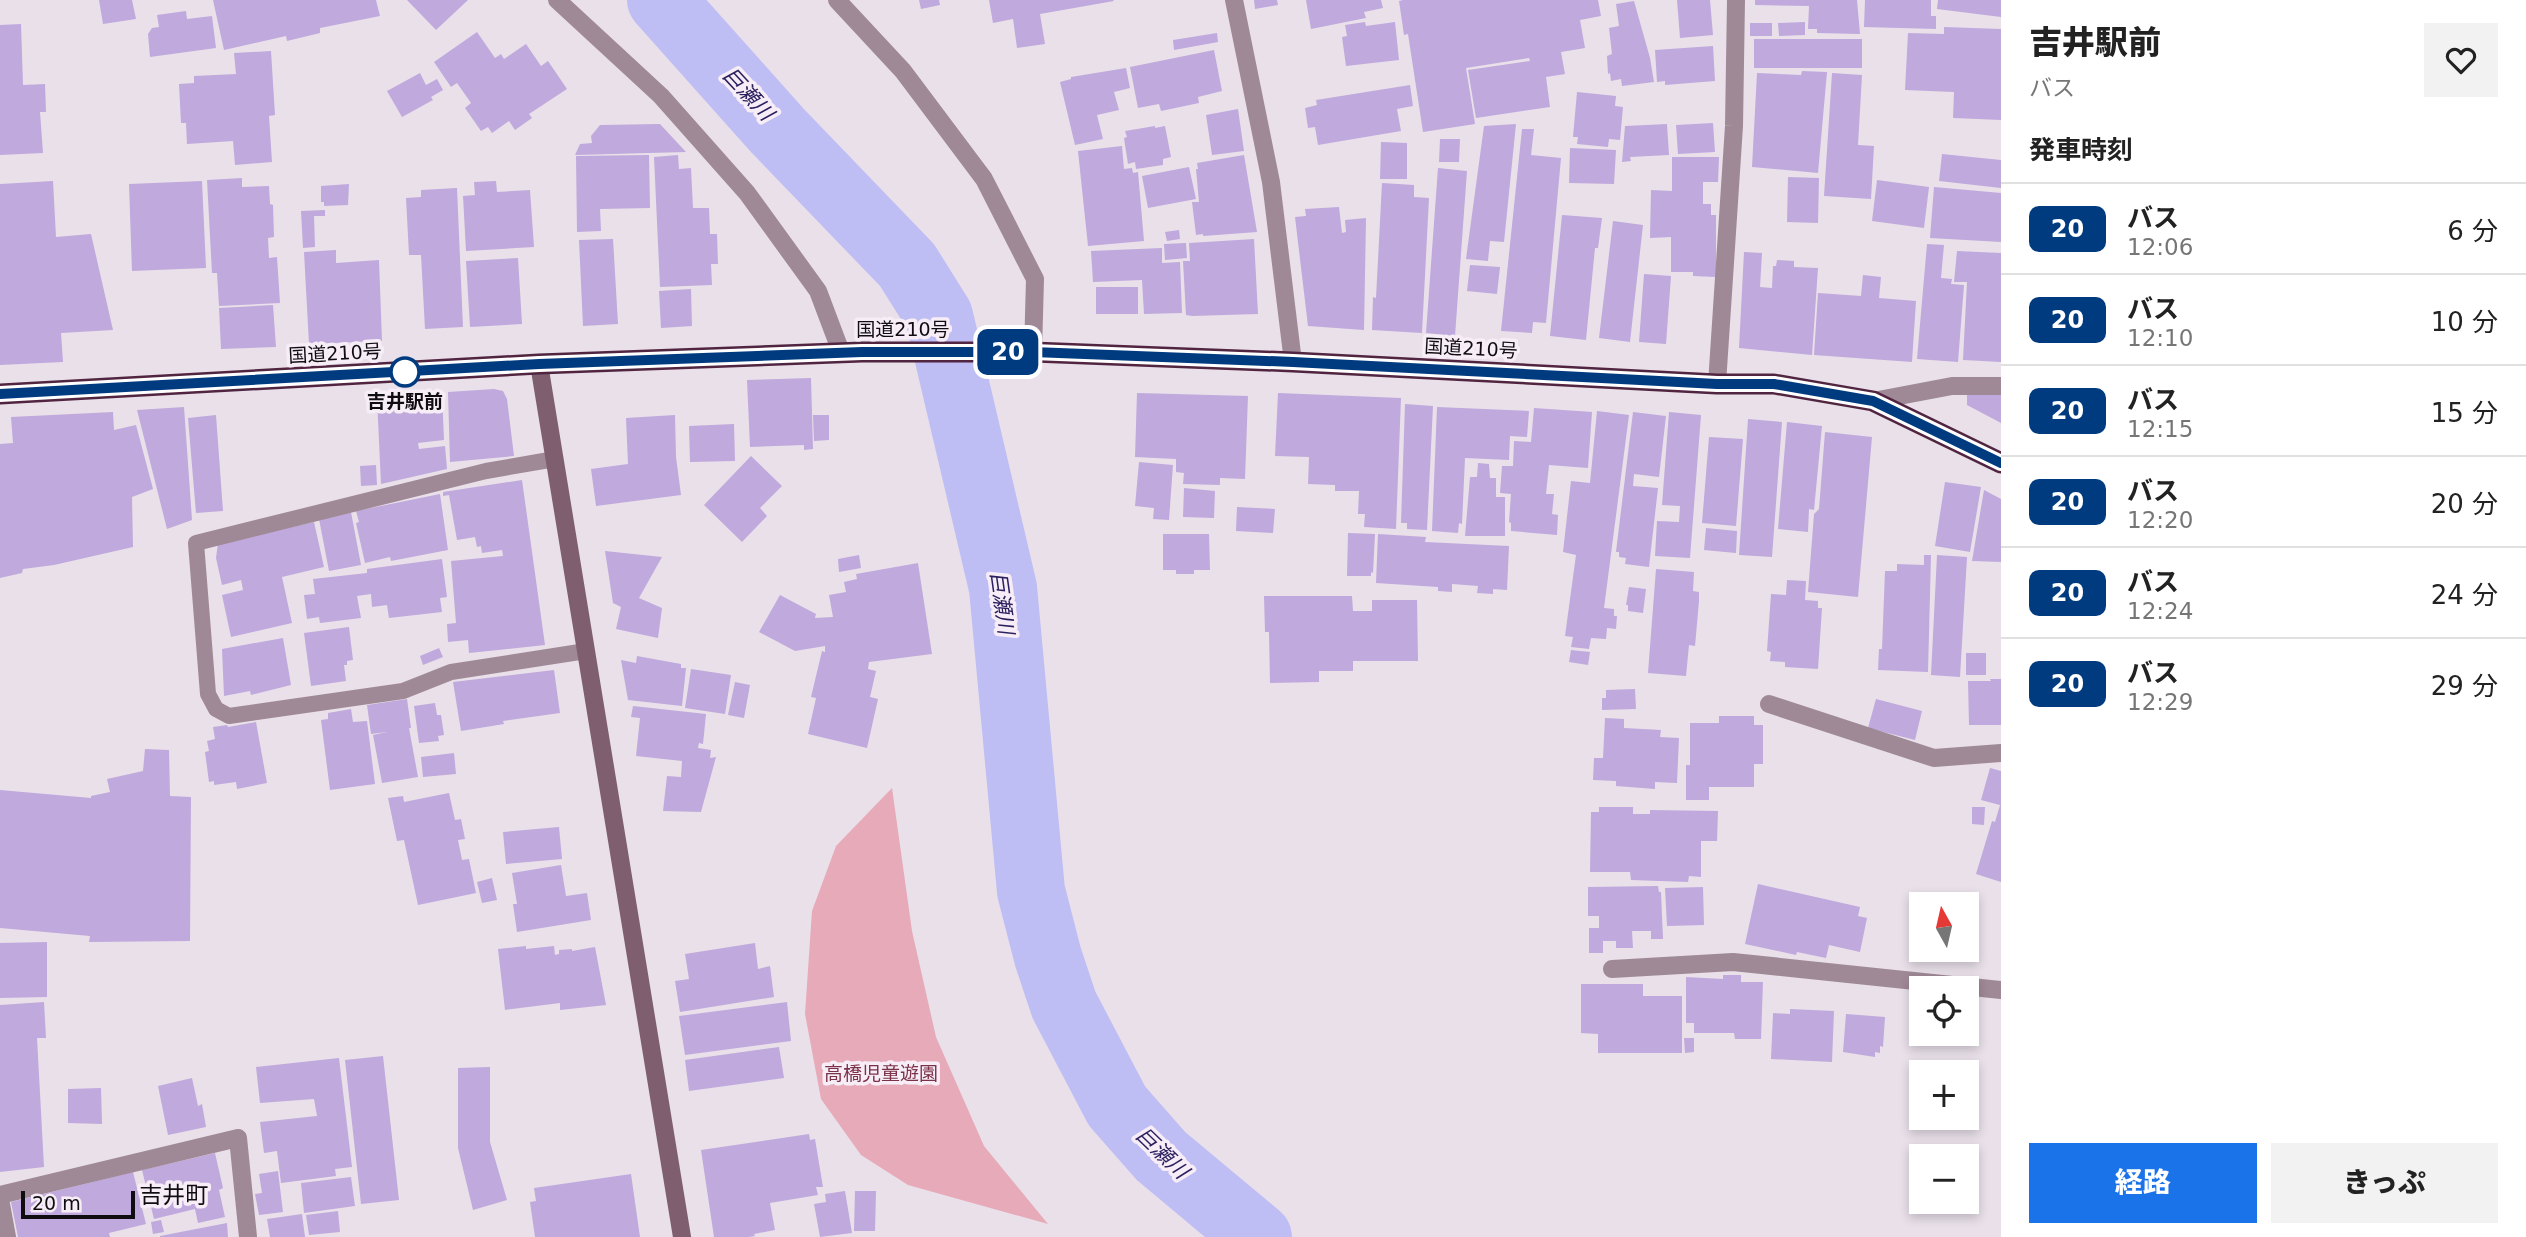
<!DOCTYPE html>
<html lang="ja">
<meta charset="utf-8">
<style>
:root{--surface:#fff;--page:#f2f2f2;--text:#222;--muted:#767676;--line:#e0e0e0;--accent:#1a73e8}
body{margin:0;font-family:"DejaVu Sans","Noto Sans JP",sans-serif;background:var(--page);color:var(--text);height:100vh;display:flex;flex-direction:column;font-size:26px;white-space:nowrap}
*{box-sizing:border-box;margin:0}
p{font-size:23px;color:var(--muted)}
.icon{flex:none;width:38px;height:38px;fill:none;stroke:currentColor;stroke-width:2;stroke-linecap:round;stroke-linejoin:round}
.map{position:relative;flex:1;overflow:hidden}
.panel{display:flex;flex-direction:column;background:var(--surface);width:525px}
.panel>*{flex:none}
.badge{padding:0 14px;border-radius:10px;font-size:24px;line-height:46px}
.needle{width:46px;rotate:352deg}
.tools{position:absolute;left:1909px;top:892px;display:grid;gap:14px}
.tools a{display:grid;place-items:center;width:70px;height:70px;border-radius:0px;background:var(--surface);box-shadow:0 4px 10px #0003;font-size:35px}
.scale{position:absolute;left:21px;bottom:18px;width:114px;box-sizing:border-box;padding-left:7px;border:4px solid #100d10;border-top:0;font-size:19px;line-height:24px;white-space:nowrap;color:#100d10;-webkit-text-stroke:5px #f7edf7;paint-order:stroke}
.map>.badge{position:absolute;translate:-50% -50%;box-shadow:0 0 0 4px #fff}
h2{padding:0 28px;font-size:26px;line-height:63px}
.round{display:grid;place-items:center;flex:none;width:74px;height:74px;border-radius:0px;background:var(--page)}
.overview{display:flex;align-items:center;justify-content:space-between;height:119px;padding:0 28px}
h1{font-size:33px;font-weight:800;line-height:52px}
.cta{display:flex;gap:14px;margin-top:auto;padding:14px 28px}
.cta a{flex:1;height:80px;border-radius:0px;background:var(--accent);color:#fff;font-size:28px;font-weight:800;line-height:80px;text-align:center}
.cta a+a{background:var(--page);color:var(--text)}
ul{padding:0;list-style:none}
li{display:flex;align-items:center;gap:21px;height:91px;padding:0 28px;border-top:2px solid var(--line)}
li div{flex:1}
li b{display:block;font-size:26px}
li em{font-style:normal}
li .badge{min-width:77px;font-weight:700;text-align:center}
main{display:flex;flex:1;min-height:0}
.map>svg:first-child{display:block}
.green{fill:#e7aab8}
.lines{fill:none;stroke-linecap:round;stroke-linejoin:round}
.river{stroke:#bfbef4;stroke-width:68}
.building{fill:#c0a9dc}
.lane{stroke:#a08996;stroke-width:16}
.street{stroke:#a08996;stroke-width:18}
.secondary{stroke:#7f5e70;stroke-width:18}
.highway{stroke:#512540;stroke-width:21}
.line-casing{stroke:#fff;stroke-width:16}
.line{stroke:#003b80;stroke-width:10}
.stop-dot{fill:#fff;stroke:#003b80;stroke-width:3.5}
.labels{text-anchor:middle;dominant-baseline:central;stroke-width:7;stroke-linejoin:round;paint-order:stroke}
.street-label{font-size:19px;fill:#100d10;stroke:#f7edf7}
.stop-label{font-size:19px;font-weight:bold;fill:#100d10;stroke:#f7edf7}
.park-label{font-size:19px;fill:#7b3148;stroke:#f7edf7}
.water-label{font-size:21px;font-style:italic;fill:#2b215f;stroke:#f7edf7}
.quarter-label{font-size:23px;fill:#100d10;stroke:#f7edf7}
</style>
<main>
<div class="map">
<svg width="2001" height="1237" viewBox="0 0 2001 1237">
<rect width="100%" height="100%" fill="#e9e0ea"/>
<path class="green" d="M892,788l20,143 24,106 48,109 64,78 -140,-39 -47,-30 -40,-56 -16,-85 7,-103 24,-65z"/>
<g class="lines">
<path class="river" d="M661,0l116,130 130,135 32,51 64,272 28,303 17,66 16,48 53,101 44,50 97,81"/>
</g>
<path class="building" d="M99,0h33l4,19 -33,5z
M213,0h163l4,16 -60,12v5l-33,8 -1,-5 -62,14z
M407,0h61l-32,30z
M919,0h20l1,5 -19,4z
M989,0h124l1,1 -74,13 5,30 -28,4 -4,-29 -20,4z
M1254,0h23l1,5 -23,4z
M1306,0h75l2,8 -19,4 2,6 -55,11z
M1403,0h195l3,16 -21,4 5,28 -24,4 4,22 -19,3 4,30 -74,11 -8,-48 62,-9 -1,-3 -63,10 9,56 -52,8 -15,-98 -4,1 -5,-34z
M1677,0h33l3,35 -33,3z
M1755,0h102l3,34 -43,-1v-4h-9l1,-23 -54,-1z
M1865,0h66v16h5v13l-72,-2z
M1938,0h63v17l-64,-8z
M1634,1l16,57 4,24 -32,4 -1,-7 -10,2 -1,-8 -2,1 -1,-18 5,-2 -3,-26 10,-2 -3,-22z
M186,11l1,8 25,-3 4,32 -66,9 -2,-23 4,-6 7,-1 -2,-12z
M1365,22l1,4 29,-4 4,38 -53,6 -4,-29 5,-1 -2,-11z
M1805,22v13l-26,1 -1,-13z
M1750,23h22v13h-22z
M21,24l2,61 22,-1 1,28h-6l3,41 -43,2v-130z
M1944,27l57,2v91l-48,-2 1,-26 -49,-2 3,-57 36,1z
M477,32l18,26 6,-4 3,5 22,-15 15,22 7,-5 19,28 -38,25 3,4 -17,12 -6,-9 -17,12 -4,-6 -7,4 -16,-23 6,-5 -14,-20 -6,4 -17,-25z
M1217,33l1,9 -44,8 -1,-10z
M1754,39h108v29h-108z
M1713,46l2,35 -50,4v-4l-8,1 -2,-32z
M1214,50l8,41 -24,6 1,6 -38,8 -2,-7 -21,4 -8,-41z
M271,51l4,64 -6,1 3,46 -37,3 -2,-24 -46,3 -1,-21h-5l-2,-39 15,-1v-7l42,-2 -2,-21z
M1126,68l4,20 -16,4 5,18 -22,5 6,24 -28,6 -15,-63 11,-3v-2z
M1802,71l25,1 -9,101 -66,-6 5,-94 44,2z
M420,73l6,12 11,-6 6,11 -12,7 2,3 -31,17 -15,-26z
M1832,73l30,2 -4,70 16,1 -3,53 -47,-3z
M1410,85l3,21 -16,3 4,22 -83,14 -3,-18 -7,1 -3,-20 12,-3 -1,-5z
M1577,92l39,4 -1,10 8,1 -3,33 -11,-1 -1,8 -31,-3 1,-7h-5z
M1238,109l6,42 -32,4 -6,-40z
M1713,123l2,29 -37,2 -2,-29z
M660,124l26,28 -111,3 5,-11 12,-1 -1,-7 9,-11z
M1516,124l-12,118 -14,-1 -2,20 -22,-2 18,-133z
M1667,124l2,31 -39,2 1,4 -9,1 3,-36z
M1155,126v2l10,-2 6,31 -8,2v6l-27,4 -1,-7 -7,2 -4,-26 3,-1 -2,-6z
M1522,129h12l-3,26 30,3 -15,165 -13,-1 -1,11 -31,-2z
M1440,139h20l-1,23h-20z
M1381,142l26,1v36h-27z
M1122,146l2,23 8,-1 1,5 5,-1 6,69 -56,5 -10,-95z
M1570,148l46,2 -2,34 -45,-1z
M1942,154l59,6v28l-62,-7z
M649,155l1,53 -50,1 1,22 -24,1 -1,-76z
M678,155l1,14 12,-1 2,40h16l1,26h7l1,30h-7l1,21 -52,2 -6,-130z
M1244,155l13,77 -54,4v-2l-7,1 -4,-33h7l-3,-33h2l-1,-6z
M1672,157h47l-1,25h-15v22h8v11h5v62l-23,-1v-4h-22v-35l-21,1 1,-48 21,1z
M1189,167l7,32 -48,9 -6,-32z
M1438,168l29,3 -12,165 -29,-3z
M1788,177l31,1 -1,45 -31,-1z
M242,178v9l27,-1 1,18 3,1 1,32 -6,1 1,20 8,-1 3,46 -61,3 -2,-33h-5l-5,-93z
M1877,180l52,7 -5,41 -52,-7z
M53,181l3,56 35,-3 22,96 -52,3 2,29 -63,3v-181z
M202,181l4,87 -74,3 -3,-87z
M496,181l1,11 33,-2 4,57 -68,4 -3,-55 12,-1 -1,-13z
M1382,183l32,2v12l15,1 -7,135 -50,-3 1,-33 3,1z
M349,184l-1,21 -24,1v-4h-3v-16z
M1934,187l67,6v49l-71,-4z
M457,188l6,139 -38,2 -4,-74h-12l-3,-57 15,-1v-7z
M1339,207l3,26 4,-1 -1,-12 21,-2 -2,112 -56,-4 -13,-109 11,-1 -1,-7z
M325,210v6h-11l1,31 -12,1 -2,-37z
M1562,215l40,3 -4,30h-3l-9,92 -36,-4z
M1613,221l30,4 -13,117 -31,-4z
M1179,230l1,9 -13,2 -2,-9z
M613,239l5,85 -35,2 -4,-86z
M1254,239l4,75 -66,2 -6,-1 -3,-54h7l-1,-18z
M1186,243l1,15 -22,2 -1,-16z
M1927,244l17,1 -3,33 11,1 -1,5 13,1 -6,77 -41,-3z
M1162,248v15l18,-1 2,51 -38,1 -2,-34 -49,2 -2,-31z
M336,250v13l43,-3 3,81 -73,3 -5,-92z
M1957,251l44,2v109l-38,-2 4,-78h-13z
M1744,252l18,1 -2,34 12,1 1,-22h3l1,-6 17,1v6l24,1 -6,87 -73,-7z
M518,258l4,66 -52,3 -4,-66z
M1470,265l30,2 -3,27 -30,-3z
M1644,274l27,2 -5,68 -27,-2z
M1863,275l18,2 -2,21 37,3 -4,61 -98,-7 4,-62 43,3z
M1096,287h42v27h-42z
M691,289l1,37 -31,2 -2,-37z
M273,305l3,42 -55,2 -2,-41z
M811,378l2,71 -9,1v-5l-54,2 -3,-67z
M494,389l9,2 4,8 7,57 -64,6 -2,-70z
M442,393l2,47 -26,3 1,6 26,-3 2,23 -66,15 -4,-86z
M1137,393l111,3 -3,83 -25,-1v7l-37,-1 1,-11 -8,-1v-13l-41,-2z
M1278,393l123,5 -5,131 -32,-2 1,-13h-7l1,-23h-24v-6l-27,-1 1,-27 -34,-1z
M1967,394l34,1v28l-34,-18z
M1405,404l28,2 -6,124 -20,-1v-6h-6z
M184,407l8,113 -25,9 -30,-119z
M1437,407l92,4 -2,26 -17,-1 -1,24 -44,-2 -3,66 -3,-1 -1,10 -26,-2z
M1534,408l58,4 -4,56 -39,-3 -3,29h8l-2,20 6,1 -1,20 -46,-4v-8l-2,-1 2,-28 -11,-1 2,-27h11l1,-25 17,1z
M1597,411l32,4 -25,193 10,1v7h3l-1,13 -9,-1 -1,11 -15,-1 -2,11 -18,-2 2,-10 -8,-1 11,-81 -13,-3 8,-71 19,2z
M113,412l1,18 22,-5 17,64 -21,8 1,50 -79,18 -31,4 -1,4 -22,5v-134l13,-1 -2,-26z
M1633,412l33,4 -7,61 -25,-3 -1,12 25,2 -9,79 -24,-3 1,-6 -7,-1v-5h-3z
M1669,412l32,3 -11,143 -35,-2 2,-35 22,1 1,-16 -18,-1z
M216,415l7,96 -27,2 -8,-95z
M675,415l1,42 5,38 -85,11 -5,-37 37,-5 -2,-46z
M813,415h16v25l-15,1z
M1748,419l34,3 -10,135 -33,-2z
M1787,422l35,4 -8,84 -5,-1 -1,23 -30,-3z
M734,424l1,37 -45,1 -1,-36z
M1825,432l47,5 -14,160 -50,-5 6,-78 5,-5z
M1709,437l34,2 -7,87 -34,-3z
M751,456l31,30 -22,22 7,8 -25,26 -38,-37z
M1139,462l34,3 -4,55 -16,-1 1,-11 -19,-2z
M1478,463l11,1 1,14h6v19h9v39h-40l5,-59h7z
M376,465l1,20 -16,1 -1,-20z
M522,480l23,165 -76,8 -1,-13 -20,2 -1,-18 9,-1 -5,-62 52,-5 -1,-6 -20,3 -1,-7 -4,1 -2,-10 -18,3 -8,-45 -6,1v-4z
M1945,482l36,5 -11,65 -35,-6z
M1184,488l31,3 -1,27 -31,-1z
M1984,490l17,9v63l-29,-1z
M440,494l8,56 -57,11 -1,-4 -25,6 -9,-40 3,-1 -3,-11z
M1237,507l38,2 -2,24 -37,-2z
M351,512l10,53 -32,6 -10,-52z
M314,522l10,45 -42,10 10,46 -61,14 -9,-42 21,-5 -2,-10 -19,5 -6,-27 2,-15z
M1706,528l31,3 -1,22 -32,-3z
M1348,533l27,1 -2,39 -2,-1v4h-24z
M1163,534h46l1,36h-16v4h-18v-4h-13z
M1378,534l48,3 -1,5 84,4 -2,44 -14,-1v5l-16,-1 1,-7 -26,-2v8l-14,-1v-4l-62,-4z
M605,551l57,6 -23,41 23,10 -4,30 -42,-9 5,-22 -8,-4z
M859,555l2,13 -22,4 -1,-13z
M1924,555h7l-3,117 -50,-2 1,-21h3l3,-78h12v-7l27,1z
M1937,555l30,2 -7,120 -29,-2z
M442,559l5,38 -7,1 2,14 -53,6 -2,-13 -15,2 -1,-13 -14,2 4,22 -41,5 -1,-6 -12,2 -3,-24 11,-1 -2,-15 54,-6v-4z
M918,563l14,91 -63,8 -1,7 8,2 -6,26 8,2 -11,49 -59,-14 8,-36 -5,-1 11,-46 3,1v-6l-30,5 -36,-19 21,-37 36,19 -1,4 18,-1 -4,-22 17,-3 -2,-10 13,-3 -1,-5z
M1656,569l38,3 -1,19 6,1v9l-4,45 -6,-1 -3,31 -38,-3z
M1787,580l19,1 -1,19 13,1v7h4l-4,61 -33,-2v-5l-15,-1 1,-9 -4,-1 4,-57 15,1z
M1629,587l17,2 -3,24 -15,-2v-6h-2z
M1264,596h88l1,15h19v-11h45l1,61h-65v10h-34v11l-49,1 -1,-51h-4z
M349,627l4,33 -6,1v4h-3l2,16 -35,5 -7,-53z
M283,638l8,47 -40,10 -1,-4 -26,5 -2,-47z
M439,648l4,9 -20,8 -3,-9z
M1571,650l19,2 -2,13 -19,-3z
M1966,653h20v22h-20z
M637,656l44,8v4h5l-4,38 -54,-6 -7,-40 15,3z
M691,669l40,6 -6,39 -40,-6z
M554,670l6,43 -57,8 1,3 -43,7 -8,-49z
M1990,679h11v46h-32l-1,-44h23z
M735,682l15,3 -6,33 -16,-3z
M1635,689l1,20 -34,1v-12h4v-8z
M407,699l4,29h-2l9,49 -36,6 -9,-48 14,-3 -16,2 -4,-29z
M1876,699l46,12 -7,29 -47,-12z
M435,703l2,12h4l3,20 -6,1 1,5 -20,2 -5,-37z
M633,706l73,8 -3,30 -4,-1 -1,5 13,2 -1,8 6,-1 -15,55 -38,-1 4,-35 14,1 1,-16 -46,-5 4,-38 -9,-1z
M351,709l2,13 14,-1 8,63 -45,6 -9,-70 7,-1v-6z
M1719,716h35v9h9v39h-9v23h-45v13h-23v-35h4v-42h29z
M1605,718l19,1v9l37,2 -1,7 19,1 -2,45 -22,-1v7l-39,-3v-5l-23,-1 1,-22h9z
M256,722l11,61 -30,6 -1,-7 -22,3v-4l-5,1 -4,-30 4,-1 -2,-10 8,-2 -2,-12 14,-2 1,2z
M145,749l24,1 1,46 21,1 -1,144 -101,1 1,-6 -90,-8v-138l91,8v-2l19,-4 -3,-13 36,-8z
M454,753l2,21 -33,3 -2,-20z
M1990,768l11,3v111l-25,-8 16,-53 3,1 5,-17 -19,-5z
M449,793l6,27 6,-1 4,20 -7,1 4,20 7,-1 7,34 -58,12 -14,-65 -7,1 -9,-43 15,-2 1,6z
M1599,807h34v7h17v-4l68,1 -1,30h-16v36l-12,-1 -1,6 -57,-2 -1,-8h-40l1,-60h8z
M1972,807h13l-1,18 -12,-1z
M559,827l3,32 -56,5 -3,-32z
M561,865l5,31 21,-3 4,27 -74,12 -4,-28h4l-5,-31z
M492,878l5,22 -15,3 -5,-21z
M1758,884l102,23 -2,9 9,2 -7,34 -31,-7 -3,13 -29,-6 -1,3 -51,-11z
M1658,886l1,6h2l2,47h-12v-8h-19l1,17h-17v-7h-13v12h-14v-25h10v-12h-11v-29z
M1703,887l1,38 -37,1 -2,-38z
M47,942v55l-47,1v-55z
M755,943l3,26 12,-3 4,31 -94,15 -5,-31 14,-2 -4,-25z
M526,946v3l28,-3 1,9 4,-1v-4l13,-1v2l23,-4 11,58 -46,5v-7l-55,7 -7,-61z
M1723,975h18v7h22l-2,57h-26l-1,-6h-40v-10h-8v-46l37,2z
M1581,984h62v12h39v57h-84v-19l-17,-1z
M44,1002l2,36h-9l7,129 -44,5v-167z
M787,1002l4,39 -106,14 -6,-39z
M1790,1009l44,2 -2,51 -61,-3 2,-46 17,1z
M1846,1014l39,3 -2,30 -3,-1v7l-5,-1v5l-32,-5z
M1684,1038h10v14l-9,1z
M779,1047l5,31 -95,13 -4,-31z
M383,1056l16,144 -38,4 -16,-144z
M339,1058l13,109 -17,2 1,7 -55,7 -4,-32 -13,2 -4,-31 57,-6 -3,-17 -54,4 -4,-36z
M490,1067v75l17,58 -34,10 -15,-62v-80z
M192,1078l6,28 4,-2 4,23 -38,8 -10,-49z
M101,1088l1,36 -34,-1v-34z
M809,1134l1,6 5,-1 8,48h-7l2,8 -48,8 5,27 -21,4 1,2 -6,1h-35l-13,-87z
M215,1153l8,35 -4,2 6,27 -27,6 -3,-14 -41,10 -12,-49z
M278,1171l5,41 -24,3 -4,-21 7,-1 -3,-19z
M133,1172l13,52 -37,9 1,4h-92l-7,-35z
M631,1174l9,63h-105l-5,-35 6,-1 -2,-13z
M351,1177l4,29 -51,7 -3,-30z
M845,1191l7,42 -32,4 -6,-33 12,-2 -1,-8z
M855,1191h21l-1,40h-21z
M338,1211l2,21 -31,3 -3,-20z
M302,1214l3,23h-35l-3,-18z
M161,1220l3,12 -11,2 -2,-12z
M227,1223l1,14h-68v-1z"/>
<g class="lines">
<path class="lane" d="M555,459l-69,12 -290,72 12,151 8,15 13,7 174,-25 48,-19 135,-21"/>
<path class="street" d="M557,0l104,96 86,97 71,98 23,61
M837,0l66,71 81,108 51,100 -2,73
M1234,0l37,182 22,180
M1717,384l17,-258 2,-126
M1873,401l79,-15h49
M1769,704l165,54 67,-5
M1612,969l121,-7 268,28
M0,1195l238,-57 10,99
M0,1199l7,38"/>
<path class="secondary" d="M539,364l143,873"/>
<path class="highway" d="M0,394l539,-30 323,-12h171l260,10 424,22h57l99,17 128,62"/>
</g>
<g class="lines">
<g class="line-casing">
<path id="line" d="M0,394l539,-30 323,-12h171l260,10 424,22h57l99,17 128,62"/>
</g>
<use href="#line" class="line"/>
</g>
<circle class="stop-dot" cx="405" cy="372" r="14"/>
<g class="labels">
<g class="street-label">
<text x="903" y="329">国道210号</text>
<text transform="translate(1471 348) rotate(3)">国道210号</text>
<text transform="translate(335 353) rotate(-3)">国道210号</text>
</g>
<g class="stop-label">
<text x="405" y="401">吉井駅前</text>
</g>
<g class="park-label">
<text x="881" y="1073">高橋児童遊園</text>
</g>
<g class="water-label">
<text transform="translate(748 94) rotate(47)">巨瀬川</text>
<text transform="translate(1002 603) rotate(82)">巨瀬川</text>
<text transform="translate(1162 1153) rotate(44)">巨瀬川</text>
</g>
<g class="quarter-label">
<text x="174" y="1195">吉井町</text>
</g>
</g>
</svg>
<div class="tools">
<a><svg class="needle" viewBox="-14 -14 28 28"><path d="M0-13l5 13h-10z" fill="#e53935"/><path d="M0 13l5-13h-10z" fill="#767676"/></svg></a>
<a><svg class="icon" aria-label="locate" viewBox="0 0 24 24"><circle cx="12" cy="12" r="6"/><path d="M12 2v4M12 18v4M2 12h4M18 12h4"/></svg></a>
<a>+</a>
<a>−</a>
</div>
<div class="scale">20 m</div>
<b class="badge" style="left:1008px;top:352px;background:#003b80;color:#fff">20</b>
</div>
<section class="panel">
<div class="overview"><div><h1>吉井駅前</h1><p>バス</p></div><a class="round"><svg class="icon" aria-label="heart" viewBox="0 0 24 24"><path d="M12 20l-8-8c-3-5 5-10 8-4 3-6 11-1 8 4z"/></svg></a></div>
<h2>発車時刻</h2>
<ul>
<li><span class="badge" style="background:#003b80;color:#fff">20</span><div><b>バス</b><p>12:06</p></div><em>6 分</em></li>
<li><span class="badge" style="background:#003b80;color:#fff">20</span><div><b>バス</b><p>12:10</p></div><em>10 分</em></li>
<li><span class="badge" style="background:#003b80;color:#fff">20</span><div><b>バス</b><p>12:15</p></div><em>15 分</em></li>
<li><span class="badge" style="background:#003b80;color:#fff">20</span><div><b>バス</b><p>12:20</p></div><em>20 分</em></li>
<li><span class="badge" style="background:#003b80;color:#fff">20</span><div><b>バス</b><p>12:24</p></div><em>24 分</em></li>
<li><span class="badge" style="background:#003b80;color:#fff">20</span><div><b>バス</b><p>12:29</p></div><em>29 分</em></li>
</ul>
<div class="cta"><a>経路</a><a>きっぷ</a></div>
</section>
</main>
